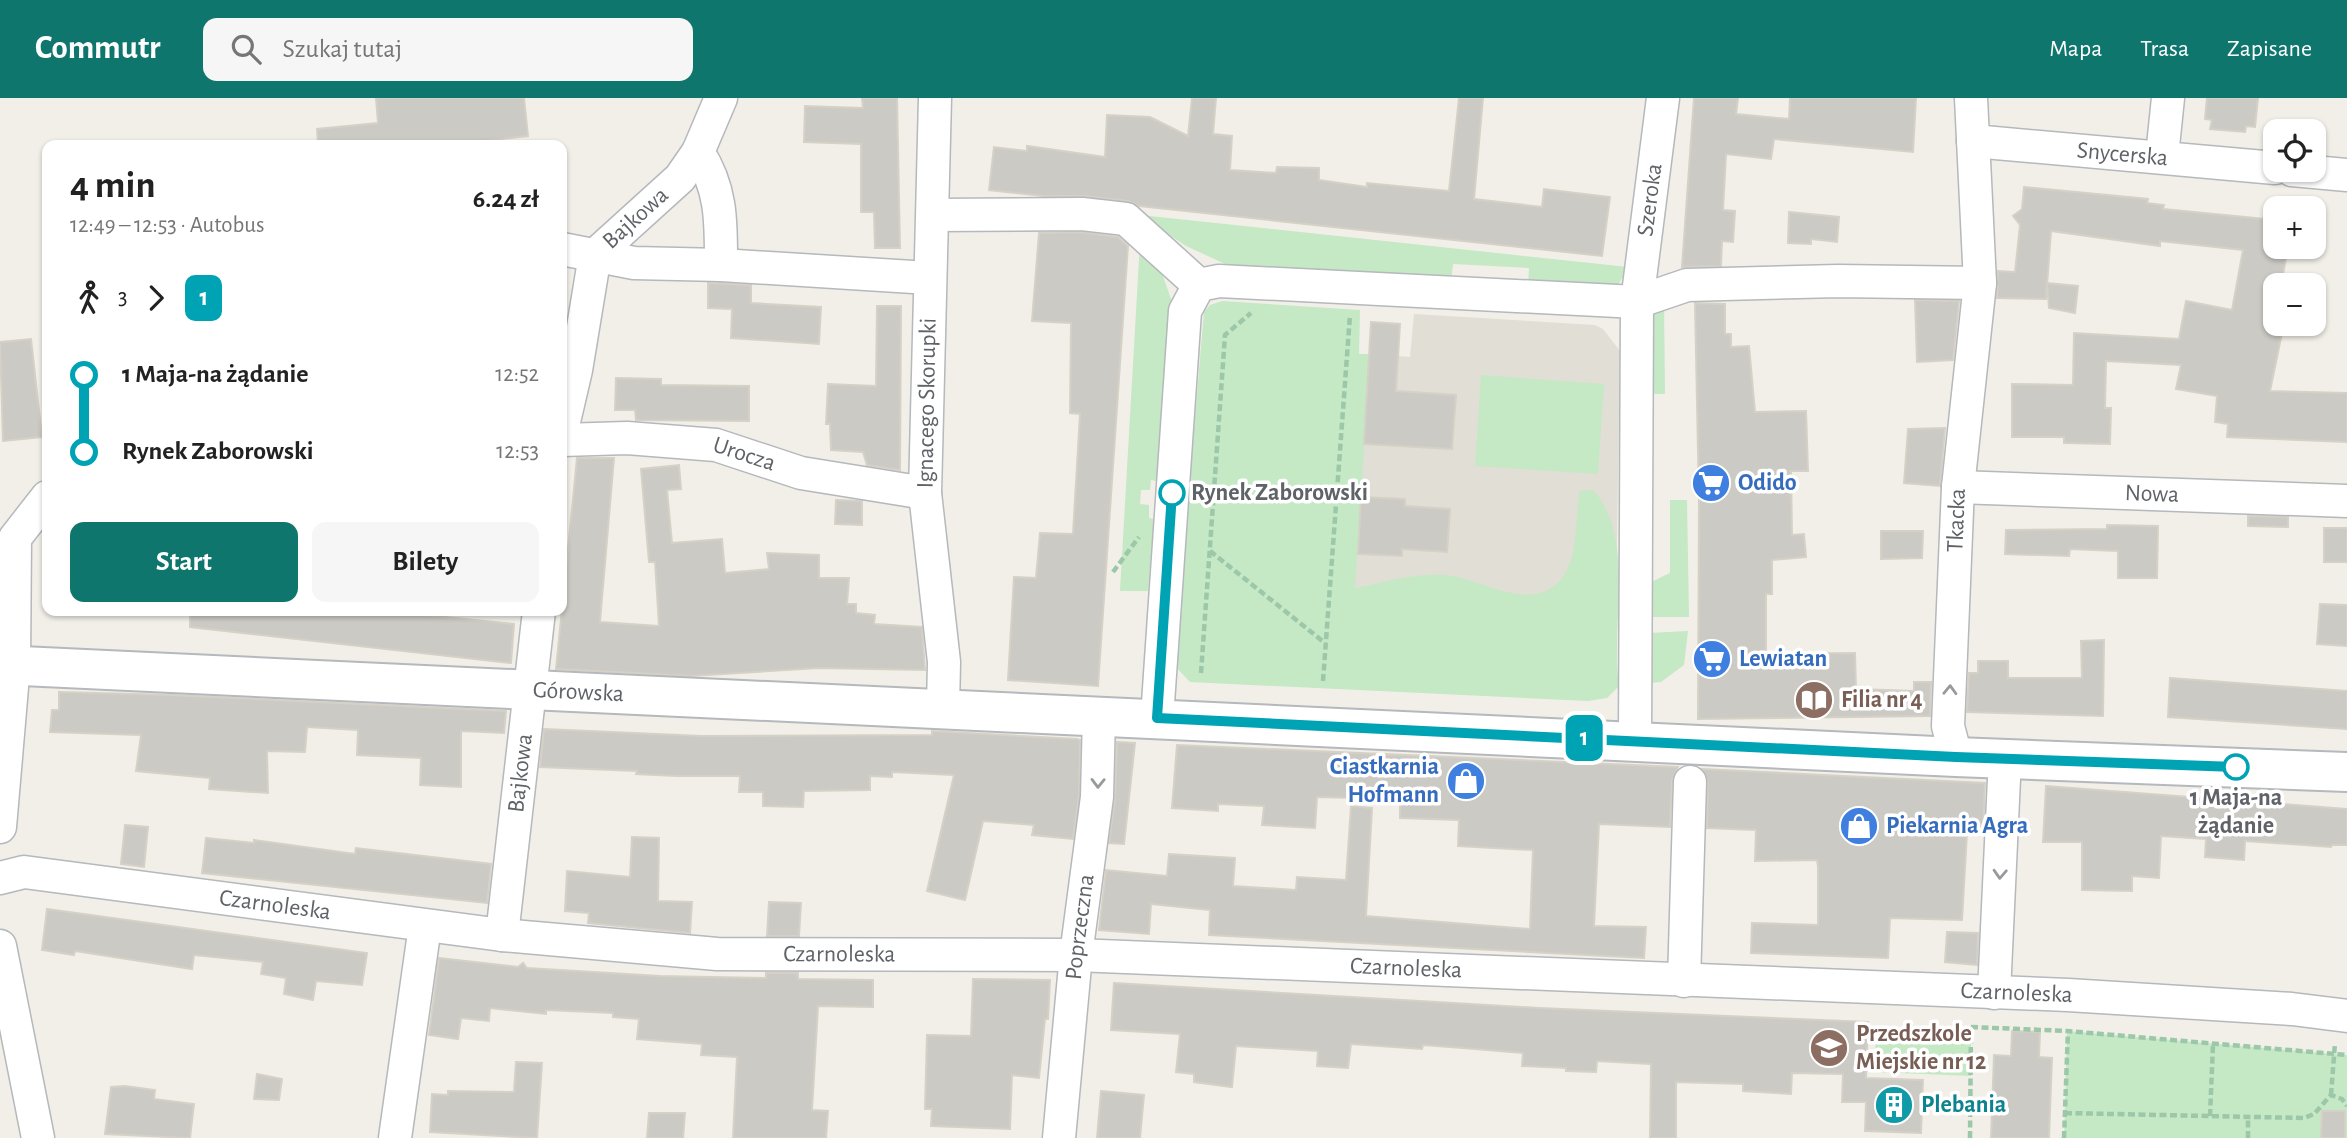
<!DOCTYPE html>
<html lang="pl">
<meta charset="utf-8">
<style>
:root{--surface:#fff;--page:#f6f6f6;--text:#222;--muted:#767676;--accent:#0f766e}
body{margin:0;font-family:"Alegreya Sans",sans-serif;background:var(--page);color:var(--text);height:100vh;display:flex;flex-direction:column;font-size:26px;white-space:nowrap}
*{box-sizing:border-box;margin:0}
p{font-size:23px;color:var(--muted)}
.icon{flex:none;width:38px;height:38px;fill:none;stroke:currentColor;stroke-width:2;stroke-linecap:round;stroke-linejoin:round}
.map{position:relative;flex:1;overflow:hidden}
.details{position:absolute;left:42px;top:42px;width:525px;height:476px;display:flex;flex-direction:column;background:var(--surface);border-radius:14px;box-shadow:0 2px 5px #0004}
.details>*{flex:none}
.badge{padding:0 14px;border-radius:10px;font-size:24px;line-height:46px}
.buttons{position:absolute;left:2263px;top:21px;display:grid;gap:14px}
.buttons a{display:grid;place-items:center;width:63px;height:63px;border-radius:14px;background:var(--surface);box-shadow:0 2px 5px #0004;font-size:35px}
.map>.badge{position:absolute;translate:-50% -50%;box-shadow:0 0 0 4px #fff}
.legs{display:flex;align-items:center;gap:10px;height:77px;padding:0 28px;font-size:23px}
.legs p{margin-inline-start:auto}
.head{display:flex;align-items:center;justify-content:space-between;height:119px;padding:0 28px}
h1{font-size:38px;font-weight:600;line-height:52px}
.cta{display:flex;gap:14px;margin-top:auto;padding:14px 28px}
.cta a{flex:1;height:80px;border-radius:14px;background:var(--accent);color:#fff;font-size:28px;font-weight:600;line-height:80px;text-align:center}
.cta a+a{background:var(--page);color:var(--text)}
ul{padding:0 28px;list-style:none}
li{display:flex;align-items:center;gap:24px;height:77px;font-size:26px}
li i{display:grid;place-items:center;width:10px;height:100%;margin:0 9px;background:currentColor}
li i::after{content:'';width:18px;height:18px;margin:-9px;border:5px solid;border-radius:50%;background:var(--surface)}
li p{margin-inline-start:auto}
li:first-child i{background:linear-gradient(#0000 50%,currentColor 0)}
li:last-child i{background:linear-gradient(currentColor 50%,#0000 0)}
header{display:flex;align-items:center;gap:42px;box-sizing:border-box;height:98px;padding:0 35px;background:var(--accent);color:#fff}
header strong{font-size:33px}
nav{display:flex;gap:38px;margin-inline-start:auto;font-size:24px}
.search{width:490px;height:63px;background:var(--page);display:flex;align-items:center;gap:18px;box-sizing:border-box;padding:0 24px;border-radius:14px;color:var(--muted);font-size:26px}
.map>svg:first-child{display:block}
.education{fill:#e1ded6}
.green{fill:#c5e8c5}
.building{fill:#cccac5;stroke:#d6d1c6;stroke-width:2}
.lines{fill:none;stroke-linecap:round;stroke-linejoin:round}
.minor-casing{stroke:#b5b8bc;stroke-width:35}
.tertiary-casing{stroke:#b5b8bc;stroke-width:42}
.path{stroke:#9cc7a9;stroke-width:4.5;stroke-dasharray:7 3.5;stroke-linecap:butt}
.minor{stroke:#fff;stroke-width:32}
.tertiary{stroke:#fff;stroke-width:38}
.oneway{stroke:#979a9d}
.line-1-casing{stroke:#fff;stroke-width:16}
.line-1{stroke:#00a3b4;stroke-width:10}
.stop-1-dot{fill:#fff;stroke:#00a3b4;stroke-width:3.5}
.labels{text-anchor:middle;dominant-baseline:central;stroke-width:7;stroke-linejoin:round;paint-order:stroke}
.street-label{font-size:24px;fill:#5f6368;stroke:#fff}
.shop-label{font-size:24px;font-weight:bold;fill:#366cbe;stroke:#fff;text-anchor:start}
.stop-label{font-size:24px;font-weight:bold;fill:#5f6368;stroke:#fff;text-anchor:start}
.education-label{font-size:24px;font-weight:bold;fill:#785e54;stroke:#fff;text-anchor:start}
.culture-label{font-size:24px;font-weight:bold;fill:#0d838f;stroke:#fff;text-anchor:start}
</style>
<header>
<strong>Commutr</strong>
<div class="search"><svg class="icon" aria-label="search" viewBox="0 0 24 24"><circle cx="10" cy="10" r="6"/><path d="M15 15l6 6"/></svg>Szukaj tutaj</div>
<nav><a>Mapa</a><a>Trasa</a><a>Zapisane</a></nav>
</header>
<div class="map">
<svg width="2347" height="1040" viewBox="0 0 2347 1040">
<rect width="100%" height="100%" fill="#f1efe8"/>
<path class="education" d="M1414,216l181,11 8,4 17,22 -5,310 -266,-6 21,-301 40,3z"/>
<path class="green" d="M1140,117l488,52 -11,20h-89l1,-19 -76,-4 -2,18 -215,-13 -50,-23z
M1140,144l18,20 13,37 -14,182 -6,-1 -1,10h-9l-1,14 9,1v13l5,1 -6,72h-28z
M1222,203l138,9 -1,44h11l-15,234c30,-6 59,-15 90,-13 36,3 87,40 116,4 19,-23 13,-61 19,-88l13,-1c43,46 17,136 26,196l-12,12 -19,3 -398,-19 -16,-17 30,-353 6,-7z
M1664,204l1,92h-14l1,-75 2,-7z
M1481,277l123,9 -6,90 -123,-8z
M1670,402h17l2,117h-38v-35l19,-9z
M1688,533l-4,34 -23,17 -13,1 1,-50z
M2067,933l280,24v83h-283z
M1876,939l95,6v33l-97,-4z"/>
<path class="building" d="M376,0h148l4,38 -77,9h-133l-1,-16 61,-6z
M862,0h35l3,150h-25l-1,-36h-13v-68l-57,-2 1,-36 58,2z
M1192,0h24l-3,36 19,2 -2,34 46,3 1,-6 42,1v12l48,7v-4l82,8 10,-93h24l-9,101 68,8 2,-18 66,8 -8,59 -463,-50 -11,-5 -44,-5h-41l-54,-6 5,-43 33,4v-5l78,11 2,-42 43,2 38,19z
M1694,0h44l-2,16 53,5 1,-21h126l-3,54 -139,-13 -3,20 -45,-5 -3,56 12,1 -2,31 -11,-1 -1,25 -39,1z
M2207,0h51l-3,29 -9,-1 -1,6 -35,-3 2,-9 -7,-1z
M2024,89l124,12 -1,4 17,2 -1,4 112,11v27h13l-7,38h-6v47l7,1 -12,58 77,2v49l-120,-5 1,-13 -13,-2 2,-26 -41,-7 5,-24 -75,-4 -1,47h6l-1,36 -46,-1v-6h-52v-53l61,1 1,-52 105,6 7,-38 46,9 11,-60 -83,-9v5l-109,-15 -5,68 -49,-1 1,-27 17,1 5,-47 -7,-9 9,-7z
M1789,114l50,5 -2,25 -26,-3v5l-23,-1z
M1081,134l37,5 10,9 -30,440 -90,-6 6,-103 22,1 4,-45 33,1 7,-120 -10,-1 1,-90 -39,-2 7,-88z
M708,185l43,2v18l70,4 -2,37 -88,-6 1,-29 -24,-1z
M2047,185l31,3 -3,27 -26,-5z
M1915,202l44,1 -6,59 -36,2z
M1695,205l30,1v30h6v13l18,-1 6,66 51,-1 2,60h-17l1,64 12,-1 2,23 -34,3v34h-6v60l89,-1 1,36 58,2v-9h17l-1,34 -232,3 1,-218z
M877,208h24l-1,164 -33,-5 -4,-13 -32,-2 -1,-26h-4l2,-40 48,2z
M1371,224l29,2 -4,67 60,4 -4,54 -88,-5z
M31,241l11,98 -39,4 -3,-99z
M616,280l45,1v6l88,1v35l-113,-1 -1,-10h-20z
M1945,330l-5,58 -36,-3 4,-54z
M577,360h37l-14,164 59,4 -4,-64h-6l-8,-93 38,-4 2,24 -14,1 5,53 50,-4 3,34 44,-4 -2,-16 52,2v23h30l-2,26h9v9l19,2 -1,9 48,3 3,43 -106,-2 -128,8 -135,-7z
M1361,399l44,2v7l45,3 -3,43 -45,-3v7l-44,-2z
M836,402l26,1v24l-27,-1z
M2248,418l40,1v10l-40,-1z
M2107,427l51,1 -1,52h-39v-27l-48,-2 -1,7 -64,-2 1,-24 101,-1z
M2324,430h23v34h-23z
M1881,433h42l-1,27 -41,1z
M2320,506l27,1v41l-30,-2z
M190,513h194l130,13 -3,39 -321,-36z
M2104,542l-1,76 -136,-4 2,-39h9v-12h30v17h74l-1,-37z
M2170,580l177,13v38l-179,-12z
M59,594l113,3 334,16 -2,22 -43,-2v56l-41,-2 1,-27 -64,-3 1,-25 -51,-3 -2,25 -38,-1 1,42 -59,-4 1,-11 -74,-7 5,-36 -91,-3 2,-22h7z
M544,631l158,7 230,-1v-4l145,8 3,1 -1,56 -6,43 -41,-4 2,-10 -51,-4 -18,79 -38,-9 27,-116 -62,-3v5l-22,-1v14l-66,1 -1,16 -40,-1v-14h-24l1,-16h-64l-40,-2 1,-3 -97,-4z
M1117,644l18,1 -11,101 -15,-1 6,-45z
M1177,647l501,22 -6,14 -2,46 -71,-3 -5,102 52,1 -2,31 -435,-23 1,-25 -59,-6 -2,30 -50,-4 7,-60 61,6 2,-22 66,4 -2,28 63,4 1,-13 49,3 5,-74 21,2 -6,108 164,13 3,-79 -75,-4 1,-26 -59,-2v-19l-83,-2 -2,31 -53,-3 2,-19 -46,-2v7l-46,-3z
M1702,671l283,14 -2,50h-16l-5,87 -72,-2 -2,40 -137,-5 1,-30 66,2v-59l-1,-6 -62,1 1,-31 -49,-2 1,-45z
M2046,688l301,23v36h-15l-1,2 -86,-6 -1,19 -39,-3 1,-18 -45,-3 -2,42 -27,-2v15l-50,-1v-48h-39z
M125,727l23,2 -4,40 -23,-3z
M632,739l27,1 -1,63 34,1 -2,31 -102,-10 1,-10 -24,-2 2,-40 63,6z
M206,740l48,5v-3l101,14 1,-6 135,16 -4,39 -285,-30z
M769,804l32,1 -2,33h-32z
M47,811l320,44 -5,32 -46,-4 -3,19 -29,-6 2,-16 -25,-4 2,-12 -69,-7 -2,14 -117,-18 -1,4 -32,-5z
M1947,834l31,1 -1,32 -32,-3z
M439,860l79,9 5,-4 4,5 133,8 106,2v-5h32v6l75,1v27l-55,-1 -6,104 16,1 -2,27h-93l4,-81 -36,-2 1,-11 -65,-5 2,-20 -26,-2v-4l-67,-3v4l-56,-6 -1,13 -28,-3 -3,21 -29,-4z
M973,881l77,1 -2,39h-3l-6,59 -27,-3 -2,54 -79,-3 1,-17h-7l2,-74 44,1z
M1114,885l425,25 329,14 -2,56 57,2 -2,53 -56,-2 1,-29h-24l1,-28 -51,-1 -1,21 -48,-3v-7l-67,-2v56h-26l1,-74 -54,-3 -1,11 -30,-1v-3l-44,-2 1,-13 -60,-5 -40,-3 -1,4 -71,-5 -3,24 -31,-2 1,-15 -82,-5 -4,41 -38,-5v-8l-18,-2 4,-38 -69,-4z
M2012,933l28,1 -1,25 13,1 -3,80h-58l3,-83 17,1z
M516,964l26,1 -5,75 -107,-6 2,-38 16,1v-4l66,1z
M257,976l25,5 -3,21 -25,-1z
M125,988l30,4 -1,9 40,5 -4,34 -85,-4 6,-47z
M1101,993l43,4 -4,43h-43z
M2322,1013h23v27h-24z
M649,1015h36l-2,25h-36z"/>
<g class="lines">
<g class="minor-casing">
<g id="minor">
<path d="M935,0l-10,395 19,169 -1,45"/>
<path id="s1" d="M1973,43l302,27"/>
<path d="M698,54c24,37 23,70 23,113"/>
<path d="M2162,58l6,-58"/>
<path d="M2292,72l55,5"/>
<path d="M933,117l149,-1 44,5 73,66"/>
<path d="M562,151l72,14 87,2 208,13"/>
<path id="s2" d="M562,332l14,-60 19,-115 85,-77 18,-26 23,-54"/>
<path id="s3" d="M562,342l65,-2 89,7 85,28 124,20"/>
<path id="s4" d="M1958,389l389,14"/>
<path d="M1157,620l28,-407 14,-26 20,-4 418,21 50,-17 151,-4 142,2"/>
<path id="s5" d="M1635,642l2,-438 26,-204"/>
<path id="s6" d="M1956,659l-8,-31 10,-239 22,-204 -9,-185"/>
<path d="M0,729l14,-163 1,-126 32,-41"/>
<path id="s7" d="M0,780l24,-6 478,63 215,19 359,1 992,40 224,14 55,7"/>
<path id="s8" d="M502,837l37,-324"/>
<path d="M0,848l38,192"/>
<path d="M1684,883l6,-199"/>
<path d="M1994,895l11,-236"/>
<path d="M395,1040l30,-212"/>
<path id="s9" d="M1059,1040l17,-183 21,-158 2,-82"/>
</g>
</g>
<g class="tertiary-casing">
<g id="tertiary">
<path id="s10" d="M0,567l1956,92 391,15"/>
</g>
</g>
<path class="path" d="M1210,453l115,92
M1113,474l26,-35
M1201,575l24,-338 26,-22
M1323,583l27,-366
M1971,929l96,4 280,24
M2331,997l4,-52
M2065,1015l239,5 10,-4 17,-19 11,4 5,7
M2210,1018l3,-72
M1970,1040l1,-113
M2064,1040l4,-108
M2248,1040v-21"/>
<use href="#minor" class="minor"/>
<use href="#tertiary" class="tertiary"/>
</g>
<defs><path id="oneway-chevron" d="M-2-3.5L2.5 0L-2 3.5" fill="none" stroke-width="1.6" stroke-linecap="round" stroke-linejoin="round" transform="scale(1.75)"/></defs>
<g class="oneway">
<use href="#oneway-chevron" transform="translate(1950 592) rotate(-88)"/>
<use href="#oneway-chevron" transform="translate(1098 685) rotate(91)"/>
<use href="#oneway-chevron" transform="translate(2000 776) rotate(93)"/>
</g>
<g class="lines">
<g class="line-1-casing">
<path id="line-1" d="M1172,395l-15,225 799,39 280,10"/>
</g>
<use href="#line-1" class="line-1"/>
</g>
<defs>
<g id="supermarket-disc" transform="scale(2.0125)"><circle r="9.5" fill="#3f7fe0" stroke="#fff"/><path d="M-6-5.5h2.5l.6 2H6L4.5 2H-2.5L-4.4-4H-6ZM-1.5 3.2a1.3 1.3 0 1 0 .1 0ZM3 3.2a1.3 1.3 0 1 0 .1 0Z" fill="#fff"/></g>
<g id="library-disc" transform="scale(2.0125)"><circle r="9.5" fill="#8d6e63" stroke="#fff"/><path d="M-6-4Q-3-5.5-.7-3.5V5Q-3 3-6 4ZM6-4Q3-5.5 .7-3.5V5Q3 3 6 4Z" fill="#fff"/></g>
<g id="shop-disc" transform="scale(2.0125)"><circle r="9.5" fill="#3f7fe0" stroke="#fff"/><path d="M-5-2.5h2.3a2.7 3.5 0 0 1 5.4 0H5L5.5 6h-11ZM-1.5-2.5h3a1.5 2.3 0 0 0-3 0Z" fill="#fff"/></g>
<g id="school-disc" transform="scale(2.0125)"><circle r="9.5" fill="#8d6e63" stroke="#fff"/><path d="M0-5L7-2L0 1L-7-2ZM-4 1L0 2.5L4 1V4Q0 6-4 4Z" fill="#fff"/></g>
<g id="building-disc" transform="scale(2.0125)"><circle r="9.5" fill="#0f9aa8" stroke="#fff"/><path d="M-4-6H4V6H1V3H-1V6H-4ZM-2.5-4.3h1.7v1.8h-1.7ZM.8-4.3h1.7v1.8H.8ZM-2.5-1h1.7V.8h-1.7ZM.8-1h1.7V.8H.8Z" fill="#fff"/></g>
</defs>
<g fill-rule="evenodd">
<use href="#supermarket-disc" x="1711" y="385"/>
<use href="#supermarket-disc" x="1712" y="561"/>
<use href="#library-disc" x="1814" y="602"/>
<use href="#shop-disc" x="1466" y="683"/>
<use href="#shop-disc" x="1859" y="728"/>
<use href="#school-disc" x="1829" y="950"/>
<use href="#building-disc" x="1894" y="1007"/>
</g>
<g class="stop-1-dot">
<circle cx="1172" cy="395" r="12"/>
<circle cx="2236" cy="669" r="12"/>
</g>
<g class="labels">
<g class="street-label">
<text stroke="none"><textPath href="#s1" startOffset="150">Snycerska</textPath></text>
<text stroke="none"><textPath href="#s5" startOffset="541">Szeroka</textPath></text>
<text stroke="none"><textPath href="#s2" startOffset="233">Bajkowa</textPath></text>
<text transform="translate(927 305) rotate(-89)">Ignacego Skorupki</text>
<text stroke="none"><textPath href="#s3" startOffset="184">Urocza</textPath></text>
<text stroke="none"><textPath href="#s4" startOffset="194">Nowa</textPath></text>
<text stroke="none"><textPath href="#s6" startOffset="238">Tkacka</textPath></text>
<text stroke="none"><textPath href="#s10" startOffset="579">Górowska</textPath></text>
<text stroke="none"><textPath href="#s8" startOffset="163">Bajkowa</textPath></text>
<text stroke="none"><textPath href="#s7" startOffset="278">Czarnoleska</textPath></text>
<text stroke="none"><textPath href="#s9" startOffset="212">Poprzeczna</textPath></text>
<text stroke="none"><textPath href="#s7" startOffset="845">Czarnoleska</textPath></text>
<text stroke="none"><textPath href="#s7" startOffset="1412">Czarnoleska</textPath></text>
<text stroke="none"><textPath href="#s7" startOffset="2023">Czarnoleska</textPath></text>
</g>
<g class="shop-label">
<text x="1738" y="385">Odido</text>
<text x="1739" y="561">Lewiatan</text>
<text x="1439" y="669" text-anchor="end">Ciastkarnia<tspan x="1439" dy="28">Hofmann</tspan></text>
<text x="1886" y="728">Piekarnia Agra</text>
</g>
<g class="stop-label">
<text x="1191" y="395">Rynek Zaborowski</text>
<text x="2236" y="700" text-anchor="middle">1 Maja-na<tspan x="2236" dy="28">żądanie</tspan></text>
</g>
<g class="education-label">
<text x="1841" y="602">Filia nr 4</text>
<text x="1856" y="936">Przedszkole<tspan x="1856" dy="28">Miejskie nr 12</tspan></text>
</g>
<g class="culture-label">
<text x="1921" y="1007">Plebania</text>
</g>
</g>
</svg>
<div class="buttons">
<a><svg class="icon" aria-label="locate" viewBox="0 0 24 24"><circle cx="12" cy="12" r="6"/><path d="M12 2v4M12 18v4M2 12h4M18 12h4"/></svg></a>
<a>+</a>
<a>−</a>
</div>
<b class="badge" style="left:1584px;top:640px;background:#00a3b4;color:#fff">1</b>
<section class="details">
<div class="head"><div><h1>4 min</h1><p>12:49 – 12:53 · Autobus</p></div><b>6.24 zł</b></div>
<div class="legs"><svg class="icon" aria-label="walk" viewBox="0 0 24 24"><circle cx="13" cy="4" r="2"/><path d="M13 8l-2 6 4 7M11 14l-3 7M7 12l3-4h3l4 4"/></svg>3<svg class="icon" aria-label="forward" viewBox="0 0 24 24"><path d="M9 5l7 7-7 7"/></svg><b class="badge" style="background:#00a3b4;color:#fff">1</b></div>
<ul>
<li><i style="color:#00a3b4"></i><b>1 Maja-na żądanie</b><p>12:52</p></li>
<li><i style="color:#00a3b4"></i><b>Rynek Zaborowski</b><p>12:53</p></li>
</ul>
<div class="cta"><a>Start</a><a>Bilety</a></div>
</section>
</div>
